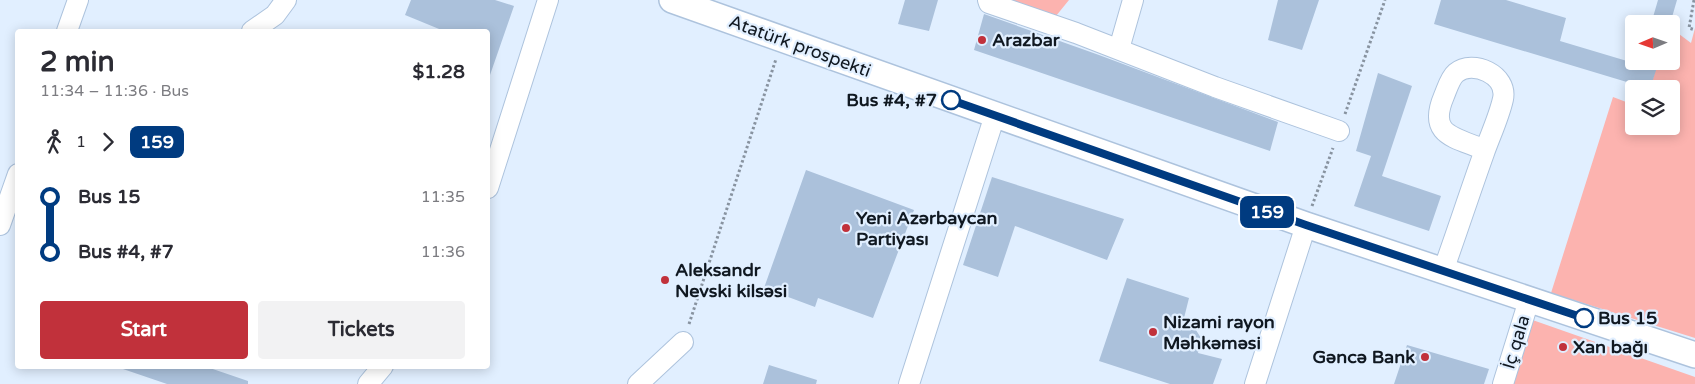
<!DOCTYPE html>
<meta charset="utf-8">
<style>
:root{--surface:#fff;--page:#f2f2f3;--text:#2b2b33;--muted:#7c7c81;--accent:#c1313b}
body{margin:0;font-family:"Varela Round",sans-serif;background:var(--page);color:var(--text);height:100vh;display:flex;flex-direction:column;font-size:19px;white-space:nowrap}
*{box-sizing:border-box;margin:0}
p{font-size:16px;color:var(--muted)}
.icon{flex:none;width:28px;height:28px;fill:none;stroke:currentColor;stroke-width:2;stroke-linecap:round;stroke-linejoin:round}
.map{position:relative;flex:1;overflow:hidden}
.side{position:absolute;left:15px;top:29px;width:475px;height:340px;display:flex;flex-direction:column;background:var(--surface);border-radius:5px;box-shadow:0 2px 12px #0003}
.side>*{flex:none}
.badge{padding:0 10px;border-radius:8px;font-size:18px;line-height:32px}
.needle{width:32px;rotate:268deg}
.tools{position:absolute;left:1625px;top:15px;display:grid;gap:10px}
.tools a{display:grid;place-items:center;width:55px;height:55px;border-radius:5px;background:var(--surface);box-shadow:0 2px 12px #0003;font-size:25px}
.map>.badge{position:absolute;translate:-50% -50%;box-shadow:0 0 0 2px #fff}
.legs{display:flex;align-items:center;gap:8px;height:55px;padding:0 25px;font-size:16px}
.legs p{margin-inline-start:auto}
.summary{display:flex;align-items:center;justify-content:space-between;height:85px;padding:0 25px}
h1{font-size:28px;font-weight:800;line-height:38px}
.button{display:flex;gap:10px;margin-top:auto;padding:10px 25px}
.button a{flex:1;height:58px;border-radius:5px;background:var(--accent);color:#fff;font-size:20px;font-weight:800;line-height:58px;text-align:center}
.button a+a{background:var(--page);color:var(--text)}
ul{padding:0 25px;list-style:none}
li{display:flex;align-items:center;gap:18px;height:55px;font-size:19px}
li i{display:grid;place-items:center;width:8px;height:100%;margin:0 6px;background:currentColor}
li i::after{content:'';width:12px;height:12px;margin:-6px;border:4px solid;border-radius:50%;background:var(--surface)}
li p{margin-inline-start:auto}
li:first-child i{background:linear-gradient(#0000 50%,currentColor 0)}
li:last-child i{background:linear-gradient(currentColor 50%,#0000 0)}
.map>svg:first-child{display:block}
.green{fill:#fcb3af}
.building{fill:#abc1db}
.lines{fill:none;stroke-linecap:round;stroke-linejoin:round}
.minor-casing{stroke:#adc3dd;stroke-width:22}
.major-casing{stroke:#adc3dd;stroke-width:28}
.path{stroke:#8893a0;stroke-width:3;stroke-dasharray:2.5 2.5;stroke-linecap:butt}
.minor{stroke:#fff;stroke-width:20}
.major{stroke:#fff;stroke-width:25}
.line-1-casing{stroke:#fff;stroke-width:11}
.line-1{stroke:#003b80;stroke-width:8}
.poi-dot{fill:#c1313b;stroke:#e1efff;stroke-width:2}
.stop-1-dot{fill:#fff;stroke:#003b80;stroke-width:2.5}
.labels{text-anchor:middle;dominant-baseline:central;stroke-width:4.5;stroke-linejoin:round;paint-order:stroke}
.poi-label{font-size:18px;font-weight:bold;fill:#101821;stroke:#e1efff;text-anchor:start}
.street-label{font-size:18px;fill:#101821;stroke:#e1efff}
.stop-label{font-size:18px;font-weight:bold;fill:#101821;stroke:#e1efff;text-anchor:end}
</style>
<div class="map">
<svg width="1695" height="384" viewBox="0 0 1695 384">
<rect width="100%" height="100%" fill="#e1efff"/>
<path class="green" d="M981,0h88l-22,27z
M1671,28l20,15 4,-15v310l-144,-45 62,-196 21,8v21h37v-37h-21l8,-28h13z
M1524,317l171,60v7h-190z"/>
<path class="building" d="M411,0h84l19,6 -24,69 -2,-1v-43h-44l-39,-16z
M905,0h33l-9,31 -31,-7z
M1278,0h41l-17,50 -34,-10z
M1441,0h65l60,18 -6,23 67,20h32l-9,28 -216,-65z
M1658,0h19l-7,24h-19z
M984,14l115,41 179,67 -8,29 -296,-101z
M1378,73l34,13 -30,90 59,20 -12,35 -75,-25 17,-50 -15,-5z
M806,170l108,40 -41,108 -55,-20 -3,9 -51,-19z
M992,177l132,42 -17,41 -92,-34 -17,51 -35,-12z
M1127,278l62,20 -6,24 11,5 7,11 -3,15 24,6 -9,25h-43l-71,-23z
M1407,345l82,24 -5,15h-90z
M769,365l48,15 -1,4h-53z
M123,366h81l44,15v3h-81l-44,-15z"/>
<g class="lines">
<g class="minor-casing">
<path id="minor" d="M988,0l1,3 87,30 139,54 124,44
M67,31l11,-31
M252,31l23,-16 11,-15
M1119,49l14,-49
M488,188l60,-188
M0,225l18,-51
M1443,271c14,-39 27,-79 41,-118 6,-17 15,-36 19,-54 5,-24 -30,-40 -47,-26 -6,5 -9,16 -12,23 -17,40 11,41 41,54
M368,384l15,-18
M638,384l45,-42
M909,384l86,-269
M1255,384l51,-159
M1503,384l26,-84"/>
</g>
<g class="major-casing">
<path id="major" d="M672,0l634,225 389,130"/>
</g>
<path class="path" d="M1694,0l-5,28 6,2
M1345,114l40,-114
M1312,206l21,-58
M689,324l87,-265"/>
<use href="#minor" class="minor"/>
<use href="#major" class="major"/>
</g>
<g class="lines">
<g class="line-1-casing">
<path id="line-1" d="M951,100l355,125 278,93"/>
</g>
<use href="#line-1" class="line-1"/>
</g>
<g class="poi-dot">
<circle cx="982" cy="40" r="5"/>
<circle cx="846" cy="228" r="5"/>
<circle cx="665" cy="280" r="5"/>
<circle cx="1153" cy="332" r="5"/>
<circle cx="1563" cy="347" r="5"/>
<circle cx="1425" cy="357" r="5"/>
</g>
<g class="stop-1-dot">
<circle cx="951" cy="100" r="9"/>
<circle cx="1584" cy="318" r="9"/>
</g>
<g class="labels">
<g class="poi-label">
<text x="992" y="40">Arazbar</text>
<text x="856" y="218">Yeni Azərbaycan<tspan x="856" dy="21">Partiyası</tspan></text>
<text x="675" y="270">Aleksandr<tspan x="675" dy="21">Nevski kilsəsi</tspan></text>
<text x="1163" y="322">Nizami rayon<tspan x="1163" dy="21">Məhkəməsi</tspan></text>
<text x="1573" y="347">Xan bağı</text>
<text x="1415" y="357" text-anchor="end">Gəncə Bank</text>
</g>
<g class="street-label">
<text transform="translate(800 46) rotate(20)">Atatürk prospekti</text>
<text transform="translate(1516 342) rotate(-73)">İç qala</text>
</g>
<g class="stop-label">
<text x="937" y="100">Bus #4, #7</text>
<text x="1598" y="318" text-anchor="start">Bus 15</text>
</g>
</g>
</svg>
<div class="tools">
<a><svg class="needle" viewBox="-14 -14 28 28"><path d="M0-13l5 13h-10z" fill="#e53935"/><path d="M0 13l5-13h-10z" fill="#7c7c81"/></svg></a>
<a><svg class="icon" aria-label="layers" viewBox="0 0 24 24"><path d="M12 4l9 5-9 5-9-5zM3 14l9 5 9-5"/></svg></a>
</div>
<b class="badge" style="left:1267px;top:212px;background:#003b80;color:#fff">159</b>
<section class="side">
<div class="summary"><div><h1>2 min</h1><p>11:34 – 11:36 · Bus</p></div><b>$1.28</b></div>
<div class="legs"><svg class="icon" aria-label="walk" viewBox="0 0 24 24"><circle cx="13" cy="4" r="2"/><path d="M13 8l-2 6 4 7M11 14l-3 7M7 12l3-4h3l4 4"/></svg>1<svg class="icon" aria-label="forward" viewBox="0 0 24 24"><path d="M9 5l7 7-7 7"/></svg><b class="badge" style="background:#003b80;color:#fff">159</b></div>
<ul>
<li><i style="color:#003b80"></i><b>Bus 15</b><p>11:35</p></li>
<li><i style="color:#003b80"></i><b>Bus #4, #7</b><p>11:36</p></li>
</ul>
<div class="button"><a>Start</a><a>Tickets</a></div>
</section>
</div>
